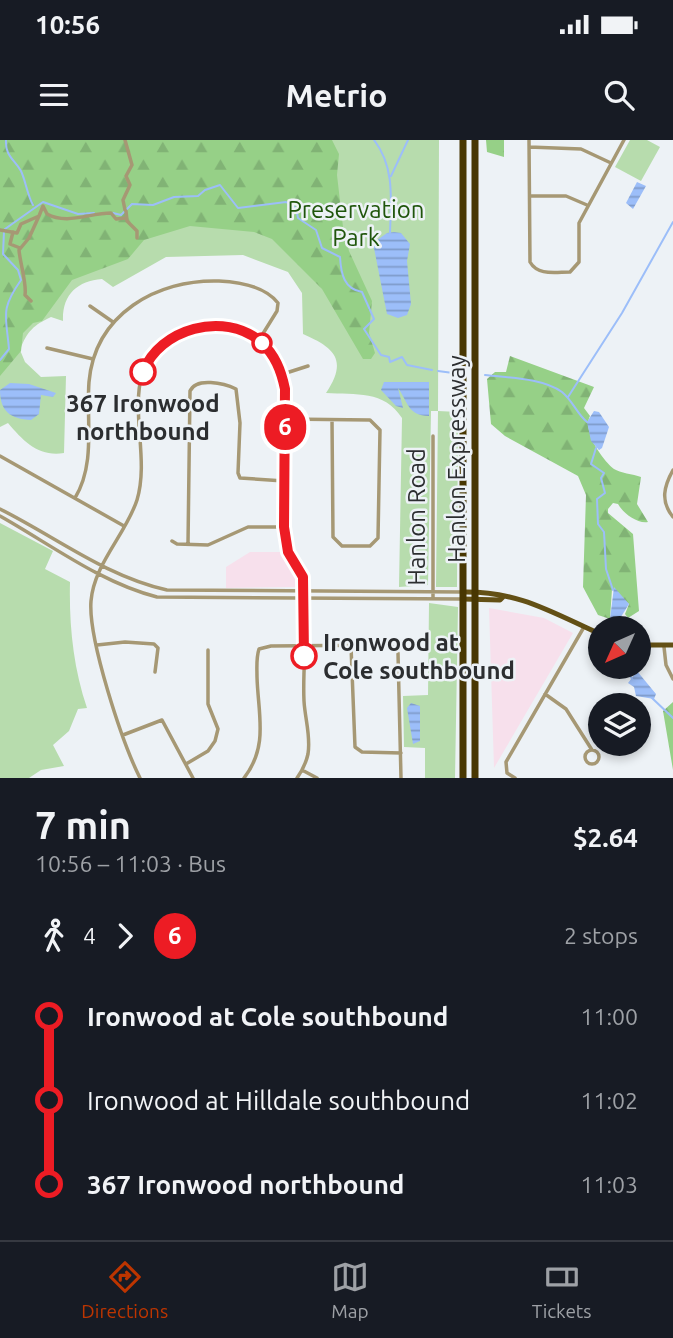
<!DOCTYPE html>
<meta charset="utf-8">
<style>
:root{--surface:#171b24;--page:#242831;--text:#f1f3f6;--muted:#9ea1a6;--line:#363941;--accent:#bd3500}
body{margin:0;font-family:Ubuntu,sans-serif;background:var(--page);color:var(--text);height:100vh;display:flex;flex-direction:column;font-size:26px;white-space:nowrap}
*{box-sizing:border-box;margin:0}
p{font-size:23px;color:var(--muted)}
.icon{flex:none;width:38px;height:38px;fill:none;stroke:currentColor;stroke-width:2;stroke-linecap:round;stroke-linejoin:round}
.map{position:relative;height:638px;overflow:hidden}
.sheet{display:flex;flex-direction:column;background:var(--surface);flex:1}
.sheet>*{flex:none}
.badge{padding:0 14px;border-radius:23px;font-size:24px;line-height:46px}
.needle{width:46px;rotate:225deg}
.tools{position:absolute;left:588px;top:476px;display:grid;gap:14px}
.tools a{display:grid;place-items:center;width:63px;height:63px;border-radius:50%;background:var(--surface);box-shadow:0 4px 10px #0003;font-size:35px}
.map>.badge{position:absolute;translate:-50% -50%;box-shadow:0 0 0 4px #fff}
.legs{display:flex;align-items:center;gap:10px;height:77px;padding:0 35px;font-size:23px}
.legs p{margin-inline-start:auto}
.head{display:flex;align-items:center;justify-content:space-between;height:119px;padding:0 35px}
h1{font-size:38px;font-weight:600;line-height:52px}
ul{padding:0 35px;list-style:none}
li{display:flex;align-items:center;gap:24px;height:84px;font-size:26px}
li i{display:grid;place-items:center;width:10px;height:100%;margin:0 9px;background:currentColor}
li i::after{content:'';width:18px;height:18px;margin:-9px;border:5px solid;border-radius:50%;background:var(--surface)}
li p{margin-inline-start:auto}
li:first-child i{background:linear-gradient(#0000 50%,currentColor 0)}
li:last-child i{background:linear-gradient(currentColor 50%,#0000 0)}
.status{display:flex;justify-content:space-between;align-items:center;height:49px;padding:0 35px;background:var(--surface);direction:ltr}
.status svg{height:19px;fill:currentColor}
header{display:flex;justify-content:space-between;align-items:center;height:91px;padding:0 35px;background:var(--surface);font-size:32px;font-weight:600}
.dock{display:flex;justify-content:space-around;align-items:center;height:98px;border-top:2px solid var(--line);background:var(--surface);font-size:19px;color:var(--muted)}
.dock a{display:grid;justify-items:center;gap:4px}
.dock .selected{color:var(--accent)}
.map>svg:first-child{display:block}
.commercial{fill:#f7e0ec}
.green{fill:#b7dcad}
.forest{fill:url(#forest-firs)}
.water{fill:url(#water-rules)}
.lines{fill:none;stroke-linecap:round;stroke-linejoin:round}
.stream{stroke:#9cbef9;stroke-width:2}
.minor{stroke:#a69874;stroke-width:3.5}
.major{stroke:#635015;stroke-width:5}
.highway{stroke:#483702;stroke-width:7}
.line-1-casing{stroke:#fff;stroke-width:16}
.line-1{stroke:#ed1c24;stroke-width:10}
.stop-1-dot{fill:#fff;stroke:#ed1c24;stroke-width:3.5}
.labels{text-anchor:middle;dominant-baseline:central;stroke-width:5;stroke-linejoin:round;paint-order:stroke}
.park-label{font-size:24px;fill:#1f550b;stroke:#edf2f6}
.stop-label{font-size:24px;font-weight:bold;fill:#2c2e30;stroke:#edf2f6}
.street-label{font-size:24px;fill:#2c2e30;stroke:#edf2f6}
</style>
<div class="status"><b>10:56</b><svg viewBox="0 0 49 12"><path d="M0 12V9h3v3zM5 12V6h3v6zM10 12V3h3v9zM15 12V0h3v12zM26 1h20v11H26zM47 4h2v5h-2z"/></svg></div>
<header><svg class="icon" aria-label="menu" viewBox="0 0 24 24"><path d="M4 6h16M4 12h16M4 18h16"/></svg>Metrio<svg class="icon" aria-label="search" viewBox="0 0 24 24"><circle cx="10" cy="10" r="6"/><path d="M15 15l6 6"/></svg></header>
<div class="map">
<svg width="673" height="638" viewBox="0 0 673 638">
<defs>
<pattern id="forest-firs" width="22" height="20" patternUnits="userSpaceOnUse" patternTransform="scale(1.75)"><rect width="22" height="20" fill="#96d087"/><path d="M5 1l3.5 6h-7zM16 11l3.5 6h-7z" fill="#81b375"/></pattern>
<pattern id="water-rules" width="6" height="5" patternUnits="userSpaceOnUse" patternTransform="scale(1.75)"><rect width="6" height="5" fill="#9cbef9"/><path d="M0 2.5h6" fill="none" stroke="#7f9bca"/></pattern>
</defs>
<rect width="100%" height="100%" fill="#edf2f6"/>
<path class="commercial" d="M250,412h33l14,23 2,12 -73,1v-21z
M489,468l55,10 29,15 -79,135z"/>
<path class="green" d="M0,0h439l-1,271 20,1 -1,175h-21l2,-176h-7l-3,174 -29,2 3,-169c-18,-28 -46,-23 -76,-25 22,-33 9,-45 -23,-59l-1,-41 -14,-21 -45,-17 -77,2 -53,30 -11,-8c-25,2 -40,16 -39,42l-12,-4c-17,8 -24,14 -31,33l5,12 16,15 25,-1 -2,77c-25,4 -40,-11 -56,-30l-8,4z
M630,0h17l13,7 -19,34 -26,-14z
M0,383l53,28 -8,18 25,13c-1,42 3,85 17,126l-9,1 -9,22 -16,14 11,21 -23,4 -12,8h-29z
M429,463l29,4 -3,171h-30v-30l-21,-1 -1,-51 25,-1z"/>
<path class="forest" d="M0,0h332l7,14 -2,21 6,52 6,24 23,50 -3,32 6,20 -4,6h-8l-41,-70 -50,-50 -18,-7 -64,-6 -46,14 -16,19 -56,21 -30,41 -9,2 -10,10 -2,18 -21,25z
M486,0h18v17l-17,-5z
M510,216l84,31 -10,21 6,8c-8,15 13,45 24,53 6,4 19,5 27,8l-4,27 11,18c-11,2 -25,-9 -30,-18l-5,-1 -5,6v4l25,21 6,77 -11,7 -3,-4 4,-10 -17,-15 -2,30 -12,-4 -15,-28 3,-92 -8,-19 -73,-40 -14,-12 -4,-45 8,-7h11z
M673,562v68l-10,-59z"/>
<path class="water" d="M637,42l9,4 -13,23 -7,-6z
M394,92l7,1 9,11 -3,17 4,43 -4,11 -9,3 -11,-4 -14,-71 14,-10z
M384,242h45v34c-21,0 -21,-14 -31,-28l5,20 -7,-2 -15,-16z
M10,243l19,1 27,9 -3,4 -12,-2 -2,19 -8,6c-21,-1 -31,-9 -31,-30z
M594,271l5,1 10,15 -7,21 -3,2 -8,-9 -4,-19z
M614,447l15,17 -10,16 -9,-1z
M637,531l19,23 -2,5 -18,-3 -2,-9 -6,-4z
M411,563l9,3v35l-7,3 -6,-36z"/>
<g class="lines">
<path class="stream" d="M6,0c-1,16 8,19 15,31 5,11 6,23 12,34
M374,0c21,27 17,60 16,93
M391,36l17,-36
M113,73l8,2 11,-11 21,1 21,-8 24,-1 7,-6 15,-5 18,23 48,-6 10,6 2,10 18,12 6,18 18,9c1,17 4,32 22,35l12,27 -10,10 17,26 8,2 1,5 12,-5 5,8 25,5
M5,89l38,-27 35,12 16,-1
M0,220l9,-11c-3,-34 -9,-39 12,-69l-3,-10 -15,-16 1,-23
M438,231l15,2
M485,235c24,3 57,3 77,17 11,9 15,22 25,30
M568,257l54,-84 51,-91
M596,308l-5,16 13,9 -3,5 4,15 -8,6 1,25 6,8 2,37 7,21
M619,479v9
M623,527l10,13
M652,558l21,20"/>
<path class="minor" d="M529,0l1,122c8,14 25,10 40,10l9,-10v-39l45,-83
M529,7l52,2 30,14
M530,56h36l21,9
M125,70l-2,-10 7,-15 -4,-9 6,-11 -7,-25
M126,71l1,10 10,10v7
M0,90l17,3 4,-9 18,-8 4,-10 4,8c20,11 42,-1 64,-1l5,6 10,-1
M13,92l-3,12 10,4
M31,161l-6,-6c2,-11 -5,-32 -6,-45l10,-12 10,-22
M90,166l23,16
M47,208l46,11
M283,234l25,-8
M285,279l85,1 10,10 -2,108 -8,8h-28l-9,-9 -1,-117
M0,316l124,70
M673,330c-9,16 -13,31 0,47
M75,358c21,-35 11,-77 14,-116 6,-68 68,-103 130,-101 20,1 46,5 59,22l-1,8 -18,29
M0,369c56,28 105,67 167,81l296,2
M0,376c50,28 101,67 157,81l306,2
M172,401l5,3 31,1 40,-18h36
M188,404l2,-153c6,-14 34,-8 46,-2l4,34 -2,50 2,5 44,3
M433,459v-163
M97,505l28,-3 29,2 4,4 -3,24
M351,506l4,101 7,5 39,1
M664,507l2,18 7,14
M545,554l21,15 26,41
M123,595l39,-15 31,58
M585 617a7 7 0 1 1 14 0a7 7 0 1 1-14 0Z
M186,624l22,-13 7,-10 3,-12 -10,-25v-54
M302,630l15,8
M140,638c-18,-36 -52,-139 -49,-177 3,-37 35,-67 46,-101 12,-40 -6,-86 5,-126 18,-62 114,-60 138,-6 19,46 -7,129 6,179 3,12 15,21 17,33 7,39 -1,82 1,121 1,18 7,35 4,53 -2,9 -6,17 -11,24
M244,638c25,-32 14,-64 13,-101 0,-10 -1,-19 2,-28l12,-3 112,-1 10,2 5,6 3,125
M515,638l-8,-5 -1,-11 78,-135"/>
<path class="major" d="M463,452c55,-1 88,20 137,42
M463,459l37,1 4,-4
M639,505h34"/>
<path class="highway" d="M463,0v638
M475,0v638"/>
</g>
<g class="lines">
<g class="line-1-casing">
<path id="line-1" d="M143,232c16,-43 81,-62 118,-30 14,13 20,28 24,47l-1,138 4,25 15,25 1,79"/>
</g>
<use href="#line-1" class="line-1"/>
</g>
<g class="stop-1-dot">
<circle cx="262" cy="203" r="9"/>
<circle cx="143" cy="232" r="12"/>
<circle cx="304" cy="516" r="12"/>
</g>
<g class="labels">
<g class="park-label">
<text x="356" y="69">Preservation<tspan x="356" dy="28">Park</tspan></text>
</g>
<g class="stop-label">
<text x="143" y="263">367 Ironwood<tspan x="143" dy="28">northbound</tspan></text>
<text x="323" y="502" text-anchor="start">Ironwood at<tspan x="323" dy="28">Cole southbound</tspan></text>
</g>
<g class="street-label">
<text transform="translate(456 319) rotate(-90)">Hanlon Expressway</text>
<text transform="translate(416 377) rotate(-90)">Hanlon Road</text>
</g>
</g>
</svg>
<div class="tools">
<a><svg class="needle" viewBox="-14 -14 28 28"><path d="M0-13l5 13h-10z" fill="#e53935"/><path d="M0 13l5-13h-10z" fill="#9ea1a6"/></svg></a>
<a><svg class="icon" aria-label="layers" viewBox="0 0 24 24"><path d="M12 4l9 5-9 5-9-5zM3 14l9 5 9-5"/></svg></a>
</div>
<b class="badge" style="left:285px;top:287px;background:#ed1c24;color:#fff">6</b>
</div>
<section class="sheet">
<div class="head"><div><h1>7 min</h1><p>10:56 – 11:03 · Bus</p></div><b>$2.64</b></div>
<div class="legs"><svg class="icon" aria-label="walk" viewBox="0 0 24 24"><circle cx="13" cy="4" r="2"/><path d="M13 8l-2 6 4 7M11 14l-3 7M7 12l3-4h3l4 4"/></svg>4<svg class="icon" aria-label="forward" viewBox="0 0 24 24"><path d="M9 5l7 7-7 7"/></svg><b class="badge" style="background:#ed1c24;color:#fff">6</b><p>2 stops</p></div>
<ul>
<li><i style="color:#ed1c24"></i><b>Ironwood at Cole southbound</b><p>11:00</p></li>
<li><i style="color:#ed1c24"></i><span>Ironwood at Hilldale southbound</span><p>11:02</p></li>
<li><i style="color:#ed1c24"></i><b>367 Ironwood northbound</b><p>11:03</p></li>
</ul>
</section>
<nav class="dock">
<a class="selected"><svg class="icon" aria-label="directions" viewBox="0 0 24 24"><path d="M12 3l9 9-9 9-9-9zM9 14v-3h6M13 9l2 2-2 2"/></svg>Directions</a>
<a><svg class="icon" aria-label="map" viewBox="0 0 24 24"><path d="M3 6l6-2 6 2 6-2v14l-6 2-6-2-6 2zM9 4v14M15 6v14"/></svg>Map</a>
<a><svg class="icon" aria-label="tickets" viewBox="0 0 24 24"><path d="M3 7h18v10H3zM15 7v10"/></svg>Tickets</a>
</nav>
